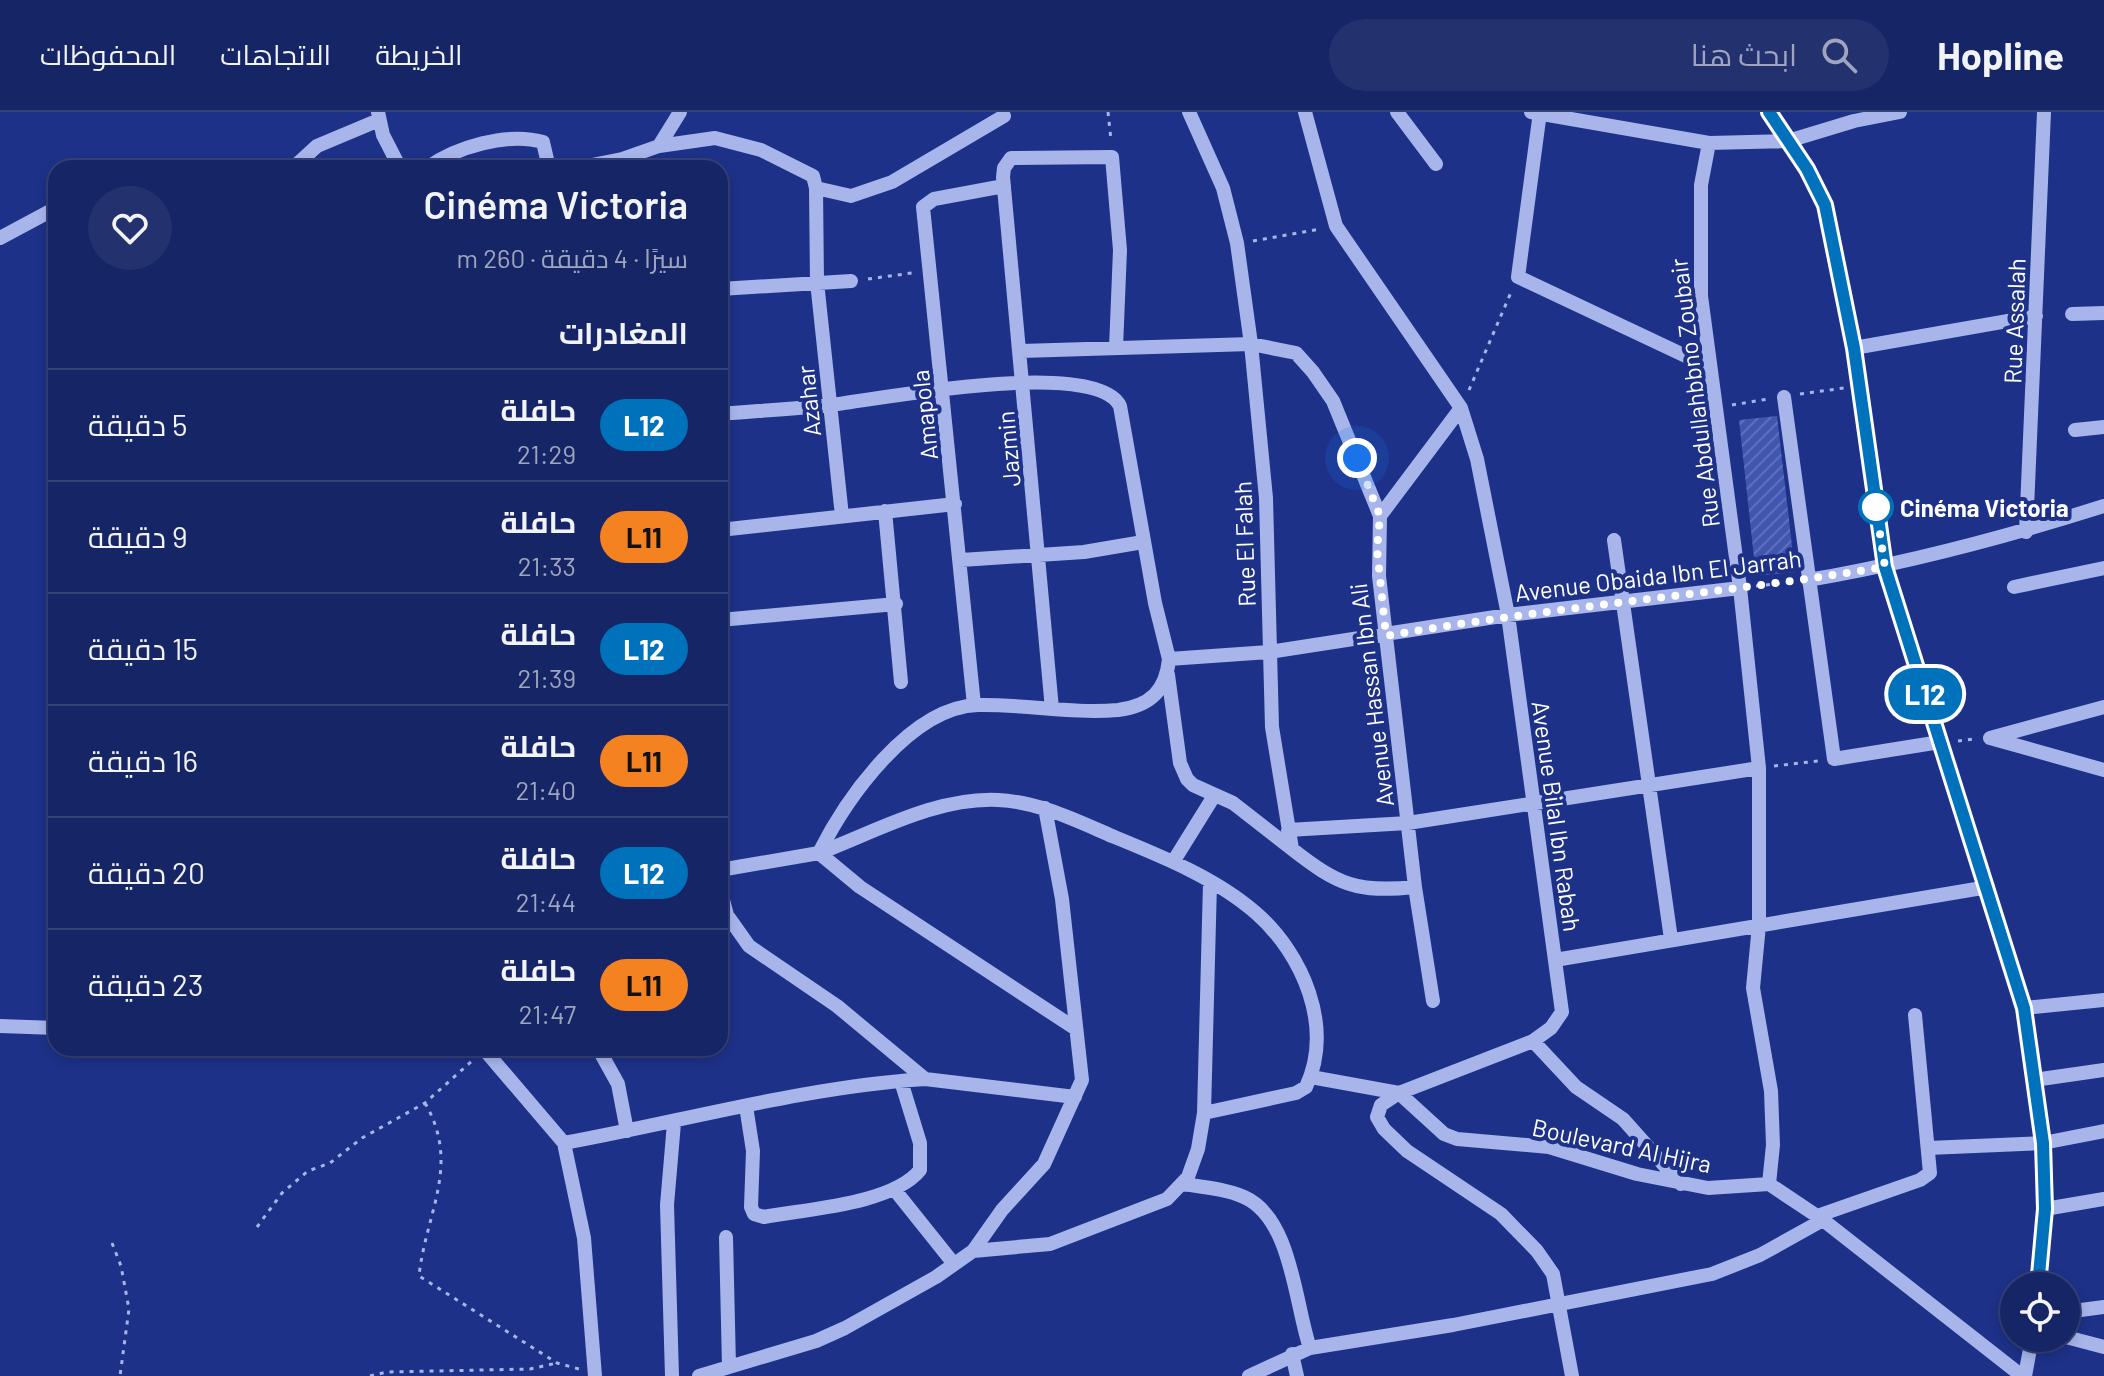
<!DOCTYPE html>
<html lang="ar">
<meta charset="utf-8">
<style>
:root{--surface:#162566;--page:#23316f;--text:#f1f3f6;--muted:#9ea5bf;--line:#35427a}
body{margin:0;font-family:Barlow,Cairo,sans-serif;background:var(--page);color:var(--text);direction:rtl;height:100vh;display:flex;flex-direction:column;font-size:30px;white-space:nowrap}
*{box-sizing:border-box;margin:0}
p{font-size:26px;color:var(--muted)}
.icon{flex:none;width:44px;height:44px;fill:none;stroke:currentColor;stroke-width:2;stroke-linecap:round;stroke-linejoin:round}
.map{position:relative;flex:1;overflow:hidden;direction:ltr}
.side{position:absolute;left:48px;top:48px;width:680px;height:896px;display:flex;flex-direction:column;background:var(--surface);border-radius:24px;box-shadow:0 4px 12px #0003,0 0 0 2px var(--line);direction:rtl}
.side>*{flex:none}
.badge{padding:0 16px;border-radius:26px;font-size:28px;line-height:52px}
.controls{position:absolute;left:2000px;top:1160px;display:grid;gap:16px}
.controls a{display:grid;place-items:center;width:80px;height:80px;border-radius:50%;background:var(--surface);box-shadow:0 4px 12px #0003,0 0 0 2px var(--line);font-size:40px}
.you{position:absolute;width:40px;height:40px;margin:-20px;border:6px solid #fff;border-radius:50%;background:#1a73e8;box-shadow:0 0 0 12px #1a73e833}
.map>.badge{position:absolute;translate:-50% -50%;box-shadow:0 0 0 4px #fff}
h2{padding:0 40px;font-size:30px;line-height:72px}
.round{display:grid;place-items:center;flex:none;width:84px;height:84px;border-radius:42px;background:var(--page)}
.overview{display:flex;align-items:center;justify-content:space-between;height:136px;padding:0 40px}
h1{font-size:38px;font-weight:600;line-height:60px}
ul{padding:0;list-style:none}
li{display:flex;align-items:center;gap:24px;height:112px;padding:0 40px;border-top:2px solid var(--line)}
li div{flex:1}
li b{display:block;font-size:30px}
li em{font-style:normal}
li .badge{min-width:88px;font-weight:700;text-align:center}
header{display:flex;align-items:center;gap:48px;box-sizing:border-box;height:112px;padding:0 40px;background:var(--surface);border-bottom:2px solid var(--line)}
header strong{font-size:38px}
nav{display:flex;gap:44px;margin-inline-start:auto;font-size:28px}
.search{width:560px;height:72px;background:var(--page);display:flex;align-items:center;gap:20px;box-sizing:border-box;padding:0 28px;border-radius:44px;color:var(--muted);font-size:30px}
.map>svg:first-child{display:block}
.building{fill:url(#building-hatch)}
.lines{fill:none;stroke-linecap:round;stroke-linejoin:round}
.path{stroke:#a7b5eb;stroke-width:3;stroke-dasharray:4 6;stroke-linecap:butt}
.minor{stroke:#a7b5eb;stroke-width:14}
.line-casing{stroke:#fff;stroke-width:18}
.line{stroke:#0072bc;stroke-width:12}
.walk{stroke:#fff;stroke-width:8;stroke-dasharray:0 14.4}
.stop-dot{fill:#fff;stroke:#0072bc;stroke-width:4}
.labels{text-anchor:middle;dominant-baseline:central;stroke-width:8;stroke-linejoin:round;paint-order:stroke}
.street-label{font-size:24px;fill:#fff;stroke:#1d3188}
.stop-label{font-size:24px;font-weight:bold;fill:#fff;stroke:#1d3188;text-anchor:start}
</style>
<header>
<strong>Hopline</strong>
<div class="search"><svg class="icon" aria-label="search" viewBox="0 0 24 24"><circle cx="10" cy="10" r="6"/><path d="M15 15l6 6"/></svg>ابحث هنا</div>
<nav><a>الخريطة</a><a>الاتجاهات</a><a>المحفوظات</a></nav>
</header>
<div class="map">
<svg width="2104" height="1264" viewBox="0 0 2104 1264">
<defs>
<pattern id="building-hatch" width="6" height="6" patternUnits="userSpaceOnUse" patternTransform="scale(2)"><rect width="6" height="6" fill="#4157af"/><path d="M-1 1l2-2M0 6l6-6M5 7l2-2" fill="none" stroke="#5e70bb"/></pattern>
</defs>
<rect width="100%" height="100%" fill="#1d3188"/>
<path class="building" d="M1777,304l18,156 -39,4 -17,-156z"/>
<g class="lines">
<path class="path" d="M1108,0l3,28
M1253,129l67,-12
M868,167l44,-6
M1469,278l43,-100
M1800,282l44,-6
M1732,293l36,-6
M1756,474l36,-4
M1958,629l16,-2
M1774,654l44,-5
M425,991c36,62 1,109 -6,173l138,87 22,6
M257,1115l25,-34 26,-22 22,-8 32,-25 63,-35 48,-43
M112,1131l9,23 8,43 -9,67
M370,1264l17,-4 143,-3 27,-6"/>
<path class="minor" d="M378,0l5,23 17,33
M1189,0l34,76 14,55 14,101 15,154 6,229 20,122c46,36 65,44 123,38
M1305,0l31,114 125,182 16,51 31,156 54,397 -11,16 -18,13 -134,52 -18,12 -4,12 7,12 23,22 94,63 36,37 16,23 19,102
M1397,0l39,52
M1531,0l178,31 79,-2 66,-20 46,-9
M1540,0l-22,165 191,90
M1769,0l38,57 18,36 29,143 31,219 139,441 19,135 2,66 -7,77
M1709,31l-8,42v111l39,292 19,180v157l-6,63 18,103 2,54 -4,39
M659,34l21,-34
M293,56l24,-22 62,-26
M427,56c29,-21 80,-36 116,-26l6,26
M577,56l45,-9 37,-13 56,-8 46,12 52,26 3,12 1,94 25,234
M816,76l35,8 41,-14 112,-66
M0,126l56,-30
M720,177l131,-8
M2072,202l32,-1
M1854,236l182,-32
M1021,239l230,-7 45,9 17,19 20,29 47,115 -1,60 36,311 18,114
M1784,285l50,362 106,-17
M720,302c36,-3 73,-5 110,-9 49,-6 266,-48 290,1l35,197 14,56
M2075,318l29,-3
M885,399l16,171
M1380,404l81,-108
M720,418l235,-26
M2026,420l18,-420
M1614,428l57,399
M961,448l123,-8 59,-10
M1808,468c101,-17 198,-43 296,-74
M2014,475l90,-19
M720,508l176,-16
M1168,563l12,88 7,16 6,6 40,18 59,46
M974,593l-51,-498 11,-8 70,-13
M1052,597l-49,-532 1,-9 7,-10 101,-1 8,93 -4,98
M1990,626l114,32
M1990,626l114,-31
M1288,718l120,-7 351,-55
M819,741c56,-21 117,-56 179,-53 41,2 77,20 114,36 49,20 104,42 144,77 47,41 78,114 50,174l-10,6 -92,20
M819,741l41,34 216,142
M1173,750l41,-66
M720,758l99,-17c27,-54 91,-146 159,-148 47,-1 94,9 140,5 32,-4 48,-19 51,-51l100,-7 239,-37 232,-27
M720,777l7,26 22,31 88,60 88,73
M1555,848l433,-73
M2024,896l80,-8
M0,914l56,2
M1533,929l43,46 47,32 58,65
M483,936l81,95 20,95 11,138
M598,936l20,36 9,47
M1311,965l88,16 45,41 13,5 92,8 88,27 71,14 61,-4 54,36 199,156
M2034,968l70,-10
M746,994l7,45 -2,56 3,7 10,3c42,-8 129,-13 156,-47v-27l-19,-62
M564,1031c120,-22 240,-56 361,-64l150,18
M1928,1036l115,-5 61,-12
M1183,1072c20,3 43,5 61,13 48,21 51,108 66,151
M894,1077l60,75
M2045,1097l59,-10
M1817,1104l103,-36 10,-7 -15,-158
M726,1125l3,129
M973,1139l29,-41 42,-46 38,-84 -20,-181 -17,-91
M2066,1200l38,-5
M2066,1225l38,10
M1292,1242l5,22
M672,1264l-5,-171 7,-82
M699,1264l117,-35 29,-13 91,-51 37,-26 77,-7 117,-45 21,-22 10,-28 6,-36 6,-230
M1249,1264l61,-28 143,-23 259,-51 48,-19 63,-35
M2025,1264l7,-38"/>
</g>
<g class="lines">
<g class="line-casing">
<path id="line" d="M1769,0l38,57 18,36 29,143 31,219 139,441 19,135 2,66 -7,77"/>
</g>
<use href="#line" class="line"/>
<path class="walk" d="M1357,346l23,58 -3,33 9,87c165,-29 333,-42 499,-69l-9,-60"/>
</g>
<circle class="stop-dot" cx="1876" cy="395" r="16"/>
<g class="labels">
<g class="street-label">
<text transform="translate(2014 209) rotate(-88)">Rue Assalah</text>
<text transform="translate(1694 281) rotate(-97)">Rue Abdullahbbno Zoubair</text>
<text transform="translate(808 289) rotate(-96)">Azahar</text>
<text transform="translate(924 303) rotate(-96)">Amapola</text>
<text transform="translate(1008 337) rotate(-95)">Jazmin</text>
<text transform="translate(1244 432) rotate(-92)">Rue El Falah</text>
<text transform="translate(1658 463) rotate(-7)">Avenue Obaida Ibn El Jarrah</text>
<text transform="translate(1371 583) rotate(-97)">Avenue Hassan Ibn Ali</text>
<text transform="translate(1557 704) rotate(82)">Avenue Bilal Ibn Rabah</text>
<text transform="translate(1622 1033) rotate(12)">Boulevard Al Hijra</text>
</g>
<g class="stop-label">
<text x="1900" y="395">Cinéma Victoria</text>
</g>
</g>
</svg>
<div class="controls">
<a><svg class="icon" aria-label="locate" viewBox="0 0 24 24"><circle cx="12" cy="12" r="6"/><path d="M12 2v4M12 18v4M2 12h4M18 12h4"/></svg></a>
</div>
<div class="you" style="left:1357px;top:346px"></div>
<b class="badge" style="left:1925px;top:582px;background:#0072bc;color:#fff">L12</b>
<section class="side">
<div class="overview"><div><h1>Cinéma Victoria</h1><p>سيرًا · 4 دقيقة · 260 m</p></div><a class="round"><svg class="icon" aria-label="heart" viewBox="0 0 24 24"><path d="M12 20l-8-8c-3-5 5-10 8-4 3-6 11-1 8 4z"/></svg></a></div>
<h2>المغادرات</h2>
<ul>
<li><span class="badge" style="background:#0072bc;color:#fff">L12</span><div><b>حافلة</b><p>21:29</p></div><em>5 دقيقة</em></li>
<li><span class="badge" style="background:#f58220;color:#111">L11</span><div><b>حافلة</b><p>21:33</p></div><em>9 دقيقة</em></li>
<li><span class="badge" style="background:#0072bc;color:#fff">L12</span><div><b>حافلة</b><p>21:39</p></div><em>15 دقيقة</em></li>
<li><span class="badge" style="background:#f58220;color:#111">L11</span><div><b>حافلة</b><p>21:40</p></div><em>16 دقيقة</em></li>
<li><span class="badge" style="background:#0072bc;color:#fff">L12</span><div><b>حافلة</b><p>21:44</p></div><em>20 دقيقة</em></li>
<li><span class="badge" style="background:#f58220;color:#111">L11</span><div><b>حافلة</b><p>21:47</p></div><em>23 دقيقة</em></li>
</ul>
</section>
</div>
